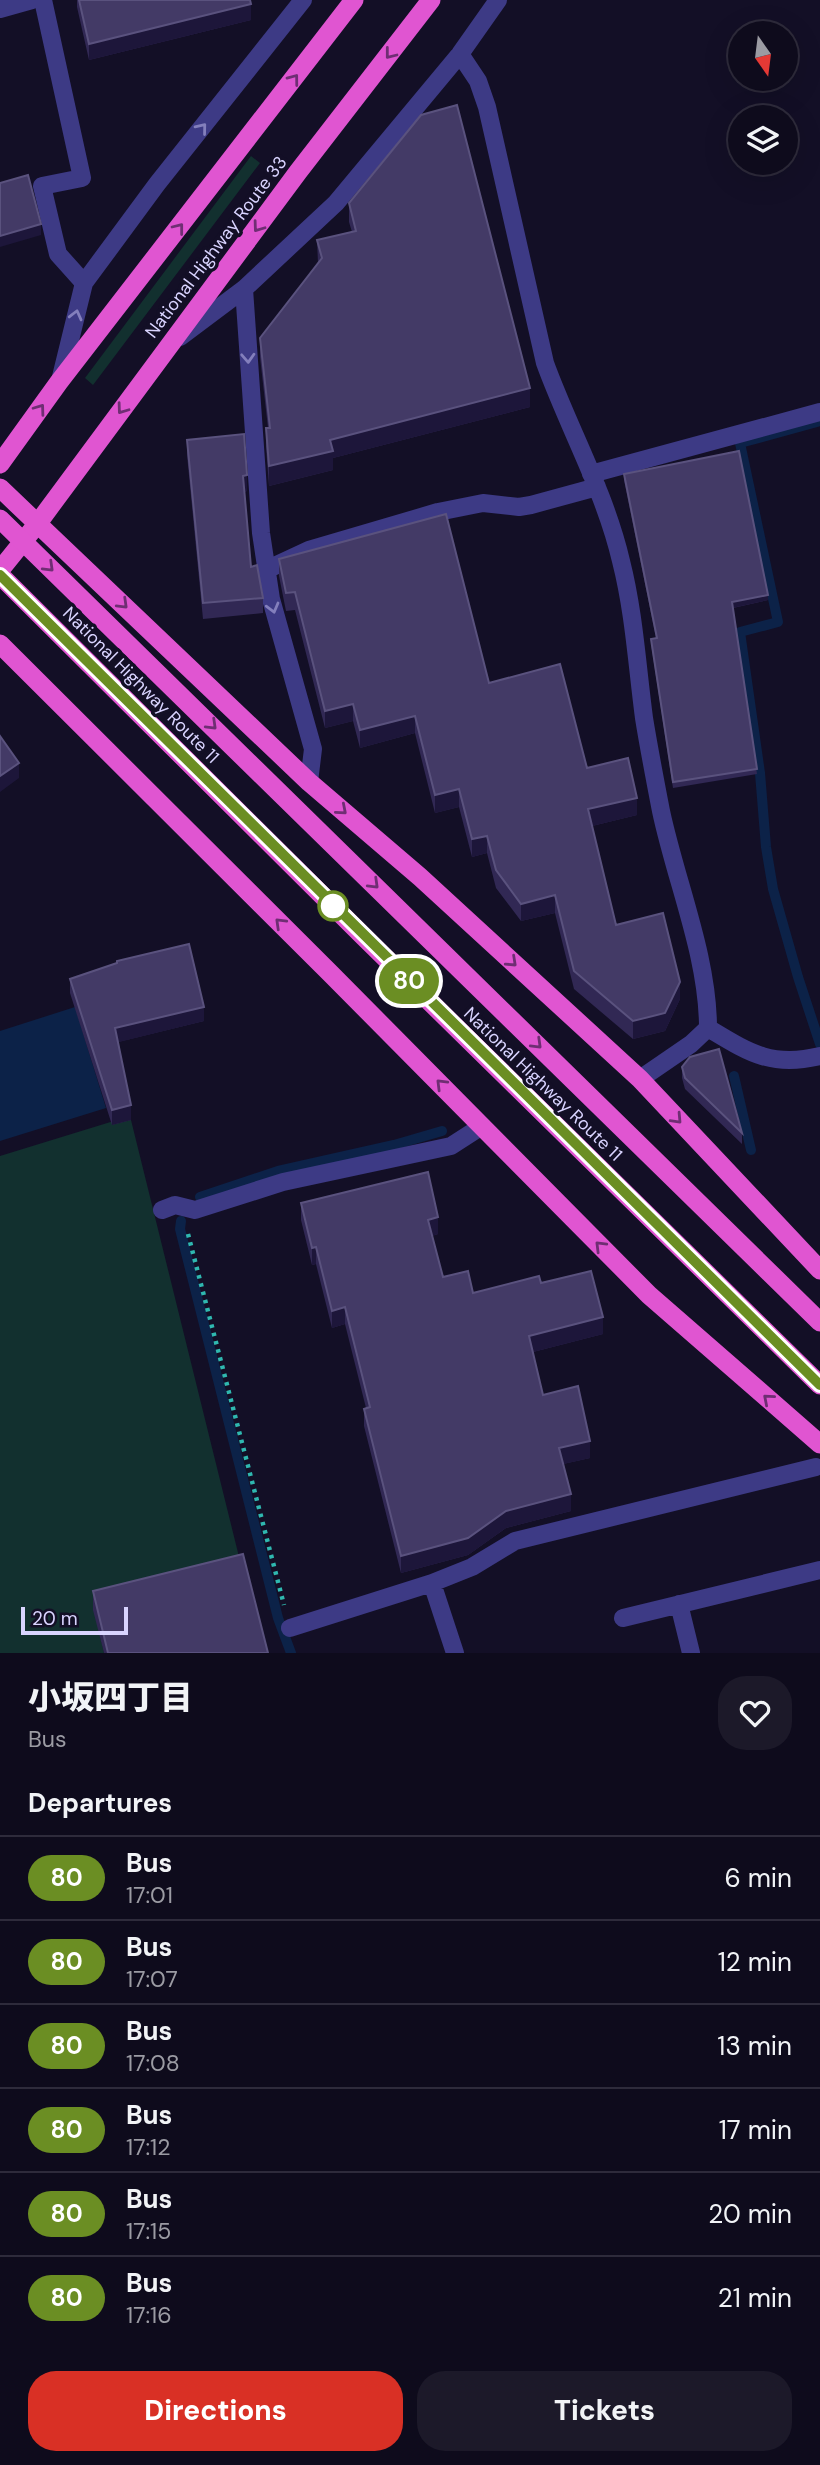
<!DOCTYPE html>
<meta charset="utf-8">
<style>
:root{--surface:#0e0b1c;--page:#1c1929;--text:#f1f3f6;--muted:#9b9ba3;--line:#2e2b3b;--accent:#d93025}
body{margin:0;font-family:"DM Sans","Noto Sans JP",sans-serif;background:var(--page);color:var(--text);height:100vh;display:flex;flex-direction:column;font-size:26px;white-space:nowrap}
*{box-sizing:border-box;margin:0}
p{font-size:23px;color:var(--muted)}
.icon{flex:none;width:38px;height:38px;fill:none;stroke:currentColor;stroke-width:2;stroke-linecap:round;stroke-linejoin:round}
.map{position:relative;height:1653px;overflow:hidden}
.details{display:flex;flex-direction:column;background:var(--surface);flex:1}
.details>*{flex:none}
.badge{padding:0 14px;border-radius:23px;font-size:24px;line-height:46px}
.needle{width:46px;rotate:166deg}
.controls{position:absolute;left:728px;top:21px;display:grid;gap:14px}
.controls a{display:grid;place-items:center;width:70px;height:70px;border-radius:50%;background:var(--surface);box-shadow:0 7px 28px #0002,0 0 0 2px var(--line);font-size:35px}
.scale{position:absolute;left:21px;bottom:18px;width:107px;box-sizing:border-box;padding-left:7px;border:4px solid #d9d4ff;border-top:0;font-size:19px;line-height:24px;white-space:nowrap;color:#d9d4ff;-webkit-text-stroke:5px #130f26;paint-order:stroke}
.map>.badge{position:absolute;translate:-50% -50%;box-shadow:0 0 0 4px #fff}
h2{padding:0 28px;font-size:26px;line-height:63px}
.round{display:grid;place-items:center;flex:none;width:74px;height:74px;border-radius:28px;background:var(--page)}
.overview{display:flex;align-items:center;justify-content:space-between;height:119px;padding:0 28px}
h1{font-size:33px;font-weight:800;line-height:52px}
.action{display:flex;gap:14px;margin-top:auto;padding:14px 28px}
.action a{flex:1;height:80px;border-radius:28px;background:var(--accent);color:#fff;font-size:28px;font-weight:800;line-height:80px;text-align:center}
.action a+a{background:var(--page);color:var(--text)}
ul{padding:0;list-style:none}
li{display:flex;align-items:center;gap:21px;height:84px;padding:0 28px;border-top:2px solid var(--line)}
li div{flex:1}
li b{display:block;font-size:26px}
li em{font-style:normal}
li .badge{min-width:77px;font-weight:700;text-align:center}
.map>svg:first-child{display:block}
.green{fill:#12302f}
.water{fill:#0c2248}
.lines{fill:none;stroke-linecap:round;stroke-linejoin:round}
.stream{stroke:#0c2248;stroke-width:10}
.path{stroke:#2fb8b0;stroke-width:4.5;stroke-dasharray:3.5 5;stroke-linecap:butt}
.minor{stroke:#3d3a85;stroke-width:18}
.trunk{stroke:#e055d1;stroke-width:19}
.trunk-bridge{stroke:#e055d1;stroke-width:19}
.wall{fill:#312854}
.shaded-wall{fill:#1d163a}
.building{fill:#433a66;stroke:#5a527e;stroke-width:2}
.oneway{stroke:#6f2e73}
.oneway2{stroke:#837fbc}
.line-casing{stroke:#fff;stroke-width:16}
.line{stroke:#6b8e23;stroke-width:10}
.stop-dot{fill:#fff;stroke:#6b8e23;stroke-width:3.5}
.labels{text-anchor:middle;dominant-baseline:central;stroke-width:7;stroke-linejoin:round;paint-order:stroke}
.street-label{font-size:18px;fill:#d9d4ff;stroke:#130f26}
</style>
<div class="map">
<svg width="820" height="1653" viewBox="0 0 820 1653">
<rect width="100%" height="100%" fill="#130f26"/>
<path class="green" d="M251,156l9,7 -167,222 -8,-7z
M130,1116l113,457 -149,37 10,43h-104v-497z"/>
<path class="water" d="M75,1007l31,101 -106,33v-110z"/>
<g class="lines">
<path class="stream" d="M817,422l-77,21 38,179 -38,10 20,141 6,74 7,42 25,88 22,67
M734,1076l17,74
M200,1197l78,-26 116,-26 48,-14
M181,1221l-1,8 98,389 13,35"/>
<path class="path" d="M188,1234l96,371"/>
<path class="minor" d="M43,0l39,178 -40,8 16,68 26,29
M0,9l32,-9
M460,54l18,27 9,26 58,256c24,66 60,129 76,198 13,51 16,104 23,157 5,31 11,62 17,93 15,71 47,145 47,217l-17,16 -51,35
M244,289l17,244 10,66 42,150 -4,33
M180,337l64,-48 92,-86 124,-149 38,-54
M60,381l24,-98 73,-99 146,-184
M591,474l229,-62
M266,570l43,-20 129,-38 45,-9 36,4 12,-2 66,-18
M708,1028c40,24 63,40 112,28
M162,1210l13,-5 20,5 88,-28 168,-36 31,-20
M432,1583l23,70
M679,1604l12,49
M623,1618l197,-48
M290,1628l142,-45 40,-16 43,-26 301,-74"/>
<path class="trunk" d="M0,464l59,-82 295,-382
M0,488l309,294 111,95 220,202 180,191
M0,570l38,-47 260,-351 133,-172
M0,575l364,362 456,448
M0,644l330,329 319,322 171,149"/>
<path class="trunk-bridge" d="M0,519l820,803"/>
</g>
<path class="wall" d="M77,0h173l1,20 -162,40 -12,-53z
M349,203l181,204 -197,51v12l-64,16 -3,-39v-19h2l-8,-71v-19l58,-75 -1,-23 35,-8 -3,-10z
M187,440l60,51 -3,1 7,75 12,31v15l-60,6 -16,-164z
M624,474l144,126 -35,8 24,166 -84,14 -22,-144v-5l5,-1 -32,-158z
M279,559l210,124 98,85 50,47 -45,11 24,99 64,74 -15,32 -32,8 -59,-50 -19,-76 -34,8 -25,-33 -9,-35 -15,4 -13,-50 -24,6 -20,-80 -55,15 -7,-27 -28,7 -30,-118 -9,1 -7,-35z
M70,979l134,42 -86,21 13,78 -19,5 -42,-132z
M682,1067l60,66v11l-57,-55 -3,-11z
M301,1203l137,31 -6,2 11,41 30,16 68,-10 62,51 -70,18 10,43 47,63 -27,6 8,47 -65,17 -38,27 -67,18 -37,-147v-17l2,-1 -21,-84 -13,4 -16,-64 -4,1 -11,-45z
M93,1591l175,62h-164l-11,-43z"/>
<path class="shaded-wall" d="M251,4v16l-162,40v-16z
M41,224v11l-41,12v-11z
M530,388v19l-197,51v12l-64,16v-20l61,-26z
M247,475v16l-4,1v-16z
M768,595v5l-36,8v-6z
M353,704v17l-28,7v-17z
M415,716v17l-55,15v-18z
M19,763v15l-19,14v-16z
M459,789v18l-24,6v-18z
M637,798v17l-49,12v-18z
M487,836v17l-15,4v-18z
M555,895v18l-34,8v-17z
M680,982v17l-15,32 -32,8v-18z
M204,1007v14l-89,22v-15z
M131,1105v15l-19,5v-15z
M438,1217v17l-10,3v-17z
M316,1247v17l-4,1v-17z
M345,1307v17l-13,4v-17z
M603,1317v17l-74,19v-17z
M590,1441v17l-31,7v-17z
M571,1494v17l-65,17 -38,27 -67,18v-17l105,-45z"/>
<path class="building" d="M79,0h171l1,4 -162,40z
M457,105l73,283 -200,52 3,11 -64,15 -3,-38h4l-10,-90 62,-80 -5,-18 39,-9 -7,-28 72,-88z
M28,175l13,49 -41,12v-53z
M244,434l3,41 -4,1 8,91 6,-2 6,33 -60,5 -16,-163z
M739,451l29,144 -36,7 25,167 -84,13 -22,-143 6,-1 -33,-164z
M446,514l43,169 71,-19 27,104 41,-10 9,40 -49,11 28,116 47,-12 17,69 -15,31 -32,8 -59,-50 -19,-76 -34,9 -25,-34 -9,-34 -15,3 -13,-50 -24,6 -20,-79 -55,14 -7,-26 -28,7 -30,-119 -9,1 -7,-34z
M0,736l19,27 -19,13z
M189,944l15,63 -89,21 16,77 -19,5 -42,-131 47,-16v-2z
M719,1049l23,84 -57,-55 -3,-11 8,-10z
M428,1172l10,45 -10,3 15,57 25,-6 5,22 66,-17 2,7 50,-12 12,46 -74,19 14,59 35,-9 12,55 -31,7 12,46 -65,17 -38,27 -67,18 -37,-147 6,-2 -25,-100 -13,4 -16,-64 -4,1 -11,-45z
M243,1554l25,99h-160l-15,-62z"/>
<defs><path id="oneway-chevron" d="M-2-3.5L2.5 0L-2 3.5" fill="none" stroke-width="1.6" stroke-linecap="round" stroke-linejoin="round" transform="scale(1.75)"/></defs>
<g class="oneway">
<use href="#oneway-chevron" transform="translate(390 54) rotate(128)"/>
<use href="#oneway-chevron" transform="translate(294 79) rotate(-53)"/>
<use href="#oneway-chevron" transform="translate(258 227) rotate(126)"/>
<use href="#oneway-chevron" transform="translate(179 228) rotate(-52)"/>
<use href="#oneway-chevron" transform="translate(40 409) rotate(-54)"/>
<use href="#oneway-chevron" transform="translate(122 409) rotate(126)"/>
<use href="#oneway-chevron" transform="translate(49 567) rotate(44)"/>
<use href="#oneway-chevron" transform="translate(123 604) rotate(44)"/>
<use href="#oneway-chevron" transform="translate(212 725) rotate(44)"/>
<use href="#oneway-chevron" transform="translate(342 810) rotate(41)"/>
<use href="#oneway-chevron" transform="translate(374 884) rotate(44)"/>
<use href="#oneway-chevron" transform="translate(280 923) rotate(-136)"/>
<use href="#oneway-chevron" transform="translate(512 962) rotate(43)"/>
<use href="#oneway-chevron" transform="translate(537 1044) rotate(44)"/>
<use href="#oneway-chevron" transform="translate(441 1084) rotate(-135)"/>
<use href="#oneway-chevron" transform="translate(677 1119) rotate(47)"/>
<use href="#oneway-chevron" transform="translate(600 1246) rotate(-135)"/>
<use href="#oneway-chevron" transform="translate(768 1399) rotate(-139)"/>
</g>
<g class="oneway2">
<use href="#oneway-chevron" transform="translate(202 128) rotate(-51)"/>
<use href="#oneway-chevron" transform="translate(76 315) rotate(-76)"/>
<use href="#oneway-chevron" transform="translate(248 358) rotate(87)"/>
<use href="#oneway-chevron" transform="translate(273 608) rotate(75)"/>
</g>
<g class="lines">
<g class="line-casing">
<path id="line" d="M0,575l820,810"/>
</g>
<use href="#line" class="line"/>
</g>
<circle class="stop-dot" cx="333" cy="906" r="14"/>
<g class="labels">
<g class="street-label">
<text transform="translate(216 247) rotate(-53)">National Highway Route 33</text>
<text transform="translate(141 685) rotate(45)">National Highway Route 11</text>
<text transform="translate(543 1084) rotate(44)">National Highway Route 11</text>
</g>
</g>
</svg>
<div class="controls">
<a><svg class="needle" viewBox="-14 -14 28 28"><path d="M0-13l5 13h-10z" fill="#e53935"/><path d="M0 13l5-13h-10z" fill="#9b9ba3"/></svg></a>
<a><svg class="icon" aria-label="layers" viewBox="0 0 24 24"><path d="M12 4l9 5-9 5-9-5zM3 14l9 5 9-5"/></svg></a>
</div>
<div class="scale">20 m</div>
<b class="badge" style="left:409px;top:981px;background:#6b8e23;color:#fff">80</b>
</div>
<section class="details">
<div class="overview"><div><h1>小坂四丁目</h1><p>Bus</p></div><a class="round"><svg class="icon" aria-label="heart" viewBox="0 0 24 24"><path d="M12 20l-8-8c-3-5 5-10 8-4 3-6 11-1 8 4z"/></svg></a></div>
<h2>Departures</h2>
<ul>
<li><span class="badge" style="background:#6b8e23;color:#fff">80</span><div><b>Bus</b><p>17:01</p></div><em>6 min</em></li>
<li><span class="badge" style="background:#6b8e23;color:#fff">80</span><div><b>Bus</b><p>17:07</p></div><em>12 min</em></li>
<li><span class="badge" style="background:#6b8e23;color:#fff">80</span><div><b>Bus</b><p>17:08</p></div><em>13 min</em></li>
<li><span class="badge" style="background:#6b8e23;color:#fff">80</span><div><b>Bus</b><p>17:12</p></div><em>17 min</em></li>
<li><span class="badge" style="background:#6b8e23;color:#fff">80</span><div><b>Bus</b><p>17:15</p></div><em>20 min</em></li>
<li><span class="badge" style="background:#6b8e23;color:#fff">80</span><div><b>Bus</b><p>17:16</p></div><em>21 min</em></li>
</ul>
<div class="action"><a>Directions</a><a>Tickets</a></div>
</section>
